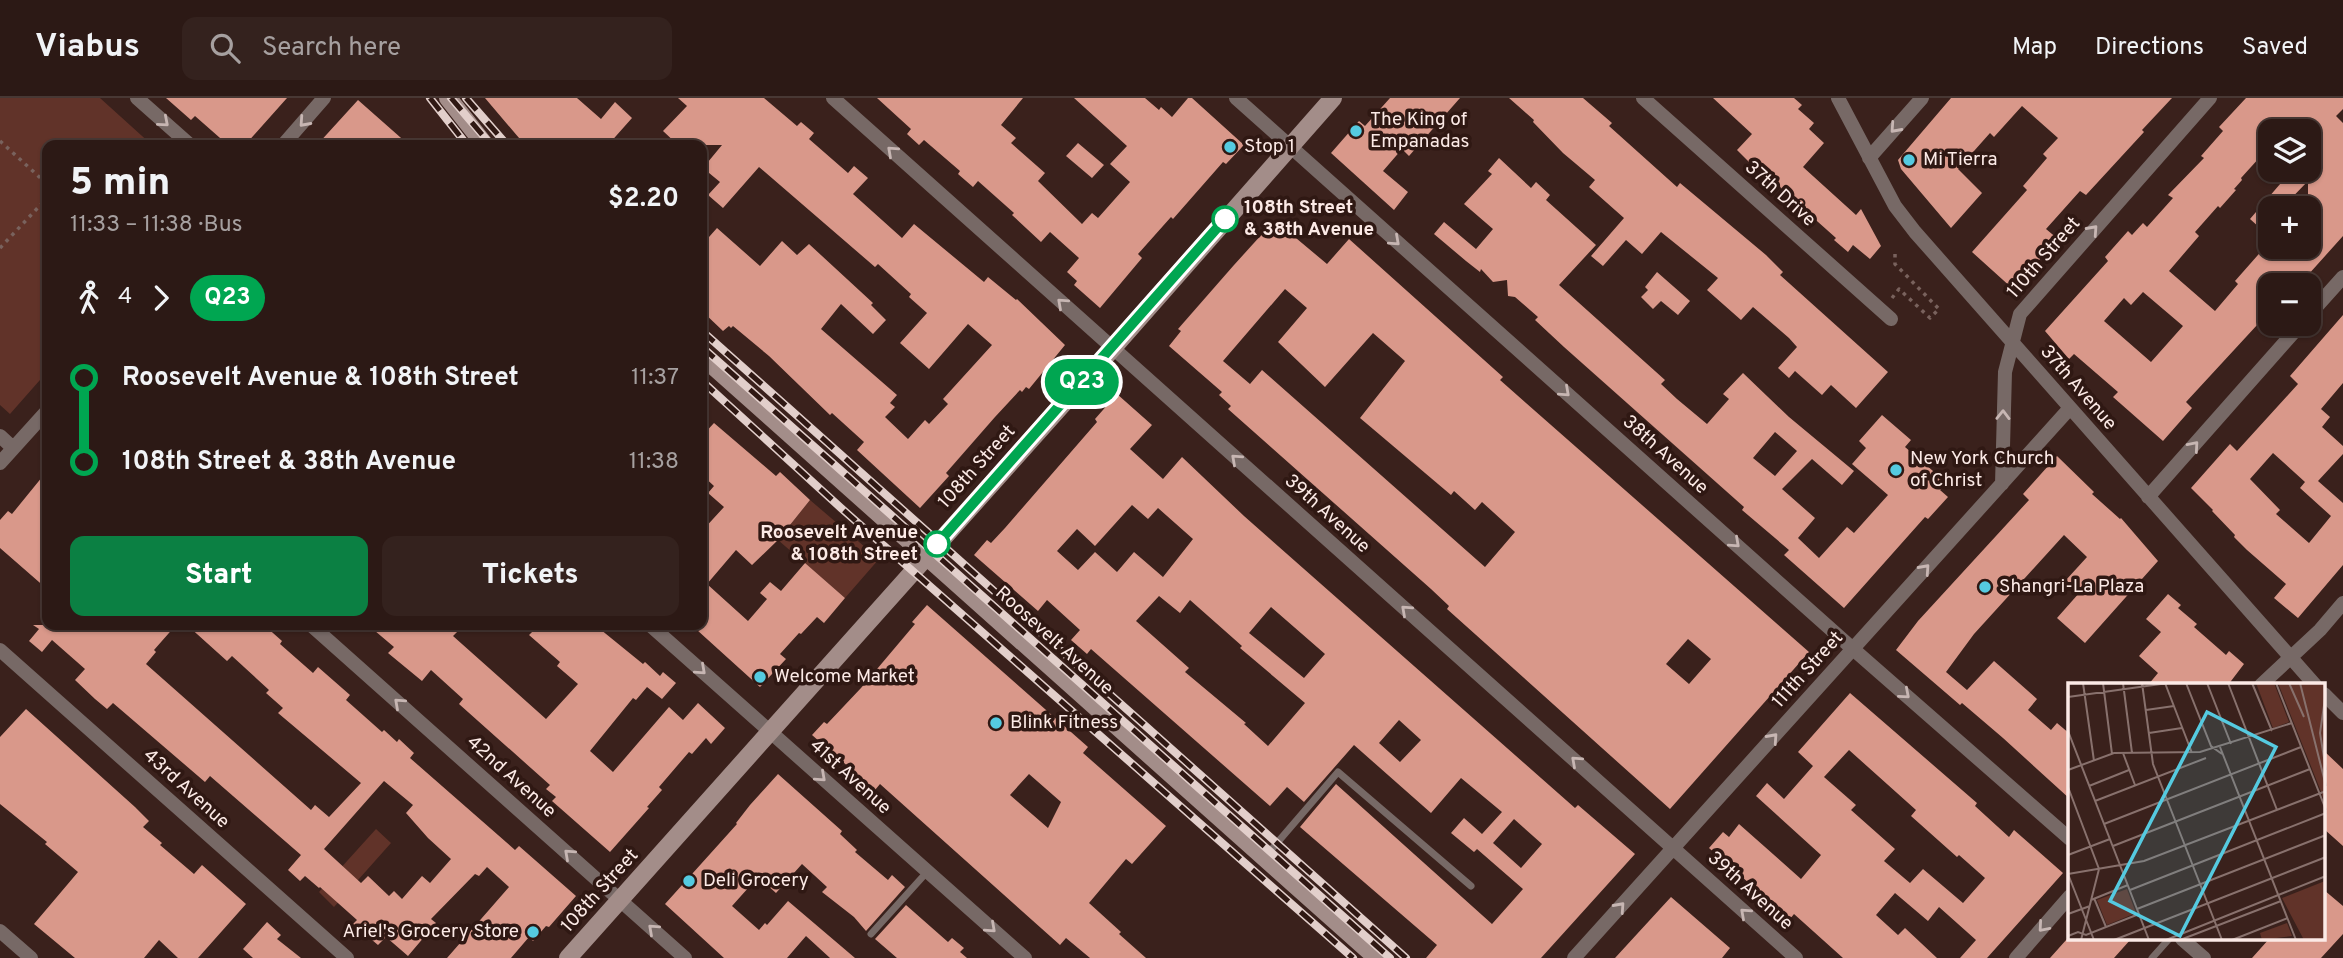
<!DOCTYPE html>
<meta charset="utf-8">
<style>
:root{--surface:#2c1915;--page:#34221e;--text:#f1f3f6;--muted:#a6a0a0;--line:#483834;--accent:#0b8043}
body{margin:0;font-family:Overpass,sans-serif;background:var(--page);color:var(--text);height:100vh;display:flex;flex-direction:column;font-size:26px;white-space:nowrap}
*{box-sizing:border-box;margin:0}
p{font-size:23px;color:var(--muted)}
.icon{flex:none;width:38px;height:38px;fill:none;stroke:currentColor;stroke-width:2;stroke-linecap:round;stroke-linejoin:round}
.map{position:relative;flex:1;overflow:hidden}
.drawer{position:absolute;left:42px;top:42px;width:665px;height:490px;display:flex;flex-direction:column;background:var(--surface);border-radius:14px;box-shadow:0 2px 5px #0004,0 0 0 2px var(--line)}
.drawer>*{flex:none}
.badge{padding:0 14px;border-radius:23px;font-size:24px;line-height:46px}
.fabs{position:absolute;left:2258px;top:21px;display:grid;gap:14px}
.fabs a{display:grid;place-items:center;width:63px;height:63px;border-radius:14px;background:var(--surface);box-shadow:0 2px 5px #0004,0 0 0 2px var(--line);font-size:35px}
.map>.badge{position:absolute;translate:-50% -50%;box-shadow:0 0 0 4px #fff}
.legs{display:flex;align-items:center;gap:10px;height:77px;padding:0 28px;font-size:23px}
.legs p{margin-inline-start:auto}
.summary{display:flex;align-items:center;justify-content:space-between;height:119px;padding:0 28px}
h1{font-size:38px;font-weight:800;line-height:52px}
.primary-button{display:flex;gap:14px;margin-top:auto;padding:14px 28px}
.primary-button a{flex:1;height:80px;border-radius:14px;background:var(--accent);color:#fff;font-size:28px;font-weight:800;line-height:80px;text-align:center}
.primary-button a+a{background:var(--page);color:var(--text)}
ul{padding:0 28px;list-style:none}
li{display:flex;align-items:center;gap:24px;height:84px;font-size:26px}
li i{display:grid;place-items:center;width:10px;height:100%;margin:0 9px;background:currentColor}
li i::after{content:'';width:18px;height:18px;margin:-9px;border:5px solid;border-radius:50%;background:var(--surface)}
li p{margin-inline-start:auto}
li:first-child i{background:linear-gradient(#0000 50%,currentColor 0)}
li:last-child i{background:linear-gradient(currentColor 50%,#0000 0)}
header{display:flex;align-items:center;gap:42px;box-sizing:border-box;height:98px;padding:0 35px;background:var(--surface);border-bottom:2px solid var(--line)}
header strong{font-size:33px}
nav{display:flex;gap:38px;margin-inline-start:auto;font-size:24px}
.search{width:490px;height:63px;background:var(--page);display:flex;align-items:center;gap:18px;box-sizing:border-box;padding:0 24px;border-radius:14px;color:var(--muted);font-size:26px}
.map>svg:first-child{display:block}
.green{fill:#613329}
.building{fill:#d9988a;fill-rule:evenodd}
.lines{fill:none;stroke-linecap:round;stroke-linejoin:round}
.path{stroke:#79625d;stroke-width:3.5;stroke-dasharray:3.5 5;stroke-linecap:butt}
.lane{stroke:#776966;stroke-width:7}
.street{stroke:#776966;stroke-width:14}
.secondary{stroke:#a38d89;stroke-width:18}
.rail-casing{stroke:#e2cfcb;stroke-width:8}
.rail{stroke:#2f1813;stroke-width:5;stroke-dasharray:16;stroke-linecap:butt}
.oneway{stroke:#c7b6b3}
.line-1-casing{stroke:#fff;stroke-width:16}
.line-1{stroke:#00a651;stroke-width:10}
.poi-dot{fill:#55cae0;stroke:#2f1813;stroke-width:2.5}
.stop-1-dot{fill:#fff;stroke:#00a651;stroke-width:3.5}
.labels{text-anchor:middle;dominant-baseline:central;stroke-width:7;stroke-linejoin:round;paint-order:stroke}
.poi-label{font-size:19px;fill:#fceae6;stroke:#2f1813;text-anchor:start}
.street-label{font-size:19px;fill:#fceae6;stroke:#2f1813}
.stop-label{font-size:19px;font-weight:bold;fill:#fceae6;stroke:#2f1813;text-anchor:start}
.inset-road{fill:none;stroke:#88716d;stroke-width:2}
.view{fill:#55cae0;fill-opacity:0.15;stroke:#55cae0;stroke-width:3.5}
.inset-edge{fill:none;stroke:#fceae6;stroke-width:3.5}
</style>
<header>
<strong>Viabus</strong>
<div class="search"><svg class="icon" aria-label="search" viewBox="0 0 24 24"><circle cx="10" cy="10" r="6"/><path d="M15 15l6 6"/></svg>Search here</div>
<nav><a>Map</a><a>Directions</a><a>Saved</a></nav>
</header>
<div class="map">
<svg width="2343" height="860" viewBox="0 0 2343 860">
<rect width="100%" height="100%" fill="#3a211c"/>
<path class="green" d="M0,0h100l52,47h-105v227l-37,42 -10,-9z
M810,402l69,59 -34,39 -67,-58z
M376,731l15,14 -57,64 -15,-15z"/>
<path class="building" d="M166,0h121l-42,47h-17l-33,-29 -4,4z
M485,0h92l24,21 14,-17 17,16 -24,27h-83z
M678,0h86l33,28 4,-4 13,11 -5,6 39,34 6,-7 14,12 -15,16 49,44 12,-14 70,58 4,-5 28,23 1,-1 48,46 -36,44 -3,-2 -4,5 -2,-2 -25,27 -49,56 3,3 -29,32 -63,-58 7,-8 -32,-29 -2,2 -61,-59 -36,-30 -2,2 -2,-2 -6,5 -21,-20v-80l7,6 8,-9 43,38 22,-25 15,14 12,-11 64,59 -2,2 15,15 -13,14 -32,-30 -20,25 76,66 -7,8 5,4 -10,10 23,22 17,-19 4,4 19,-20 -5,-5 49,-54 -24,-21 -39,45 -29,-26 27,-30 -18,-16 2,-3 -33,-30 -3,3 -116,-100 -36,41 -15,-13 12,-13 -17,-14 19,-23h-44l-15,-14 24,-25z
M877,0h146l-22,27 15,13 -5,5 34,30 -7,8 44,43 10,-11 6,5 32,-36 -20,-18 17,-18 -53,-48h71l14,12 2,-3 11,10 16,-19h4l52,47 -18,19 -3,-2 -50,57 -2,-2 -33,37 4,4 -42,50 -26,-23 3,-4 -10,-9 12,-14 -29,-26 -9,10 -29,-27 2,-2 -36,-32 -5,6 -15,-13 2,-3 -36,-31 -5,5 -12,-11 4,-5z
M1390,0h70l-51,58 -7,-7 -19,22 25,21 -14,18 -63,-57 28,-32 6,5z
M1509,0h74l29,25 -3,3 68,61 3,-4 86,72 17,17 -3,3 108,97 -32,36 -25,-23 -9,10 -27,-24 -6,7 -11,-10 19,-21 -8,-9 -36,-31 -12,13 -34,-30 11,-12 -57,-46 -19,22 -16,-14 -23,26 -12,-10 33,-38 -35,-31 6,-7 -32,-27 -30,-31 1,-2z
M1713,0h81l8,7 -4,4 16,14 -5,6 15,14 -21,24 53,48 5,-6 20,37 -11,13 -17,-14 -5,7 -14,-12 2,-2 -37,-33 -2,2 -11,-10 -14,-25 -6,7 -29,-29 15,-16z
M1951,0h221l-30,32 2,2 -58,63 -6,-4 -34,38 12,10 -45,50 -41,-37 55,-62 -4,-4 24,-28 -4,-4 15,-16 -36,-32 -28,31 -4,-4 -32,36 24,24 -31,35 -50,-59 -3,-9z
M2246,0h97v11l-7,7 7,7v113l-44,49h-29v26l-84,91 6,6 -29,33 -50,-44 5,-5 -44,-38 -5,5 -24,-28 63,-70 -3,-4 23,-26 4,4 11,-12 4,4 26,-29 -5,-3 36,-37 -3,-2 22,-25 -4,-4zM2270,33h38v39h-16l-42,49 20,18v-29h12l26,-27v66h-43l-30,34 3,3 -23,27 -46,-40 30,-35 -4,-4 23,-26 2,2 16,-18 -2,-1 8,-9 -1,-2 29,-32zM2143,194l40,34 -32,36 -47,-41 20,-23 7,7z
M358,2l51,45h-92z
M1078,45l26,22 -12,13 -26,-22z
M1499,60l32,30 5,-6 14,13 -4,5 50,45 -37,40 106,95 -4,4 16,15 30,25 22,-25 -6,-5 20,-21 46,44 65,54 -12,14 -30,-26 -30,30 33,29 -17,20 21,20 28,-31 7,6 34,-38 -36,-31 14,-16 -7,-7 23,-26 29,25 -6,7 42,36 -7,7 8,7 -20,22 -3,-2 -81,91 -60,-53 5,-5 -47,-40 2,-3 -180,-160 -29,-27 3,-3 -23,-20 -7,-1 -1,-16 -14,2 -12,-13 -1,3 -14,-11 -32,-27 10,-12 32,27 17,-20 -29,-25 28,-30 -4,-3zM1775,334l22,19 -22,25 -22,-18z
M1278,125l49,41 22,-25 154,138 -3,3 309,272 -139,157 -223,-200 2,-3 -18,-17 -203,-180 3,-3 -12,-11 3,-3 -53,-46 12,-15 -3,-2 56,-64 29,-32 3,3zM1285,191l22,19 -29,34 47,45 48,-54 32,28 -45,57 91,77 3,-4 21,19 7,-8 33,30 -30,35 -223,-197 -12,14 -27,-23zM1688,541l23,20 -22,25 -23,-20z
M1657,174l33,29 -12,14 -17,-14 -8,8 -12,-12 7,-7 -3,-3z
M2343,217v68l-22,26 9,8 -8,10 21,19v8l-25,27 25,22v62l-45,53 -24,-20 12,-14 -39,-34 -13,-13 1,-2 -23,-24 1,-1 -22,-22 39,-44 7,7 61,-67 -8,-8zM2273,355l32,29 -5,6 31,28 -22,27 -33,-29 4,-4 -30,-31z
M1117,296l35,31 -22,24 33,30 19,-22 62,59 331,292 3,-3 57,49 -94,104h-115l11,-13 -137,-118 36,-43 156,140 31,-35 -46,-40 -3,3 -23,-19 13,-15 18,16 20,-22 -41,-34 -30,35 -77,-68 -50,57 -17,-15 -17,19 -179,-157 -4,5 -16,-14 9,-10 -33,-30 -9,11 -64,-56 13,-15 4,3 14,-15 92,-106 -2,-3zM1132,407l16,14 10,-11 35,31 -30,38 -29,-25 -17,20 -22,-20 -17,18 -21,-19 20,-22 18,17zM1159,498l21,17 10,-13 52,46 -2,2 65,55 -37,43 -24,-22 2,-1 -61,-51 4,-4 -53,-47zM1271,509l54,47 -21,24 -55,-45zM1399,622l22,20 -21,22 -21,-19zM1514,721l28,25 -21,24 -28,-25z
M714,325l62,53 4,-4 30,28 -32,40 -26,25 -16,-15 -29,34 41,37 19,-22 -7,-6 10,-11 11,9 24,-28 40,35 -21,25 -7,-6 -16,17 -2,-1 -19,21 6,5 -26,28 -63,-57 5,-5v-94l22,-24 -16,-14 6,-7 -12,-11v-39z
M2057,358l37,36 -2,2 28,25 1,-1 37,43 -73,82 -28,-25 23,-26 -14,-12 21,-23 -23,-22 -90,99 -28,38 21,18 27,-29 43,38 -9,11 23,20 6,-7 13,11v65l-67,-61 -41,-35 -2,2 -64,-55 22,-29 111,-121 -6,-6z
M47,373v118l-47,-41v-28l8,-9 4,3z
M2168,496l13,11 -3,3 19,16 -3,3 32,28 3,-4 15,13 -16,21h-80l10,-12 -19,-17 22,-24 -15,-13z
M927,507l161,142 -5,6 83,73 -34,38 -6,-5 -37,44 32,29 -2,2 27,24h-56l-24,-20 -6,7 -180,-161 -5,6 -63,-55 12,-13 3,2 34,-36 54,-64 -3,-2zM1029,676l32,28 -13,26 -38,-33z
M33,527h143l-22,25 2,2 -10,12 165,146 4,-5 14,12 32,-34 -83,-70 5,-5 -17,-15 3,-3 -37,-34 -5,5 -40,-36h77l18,16 -2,3 33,29 5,-6 32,28 -4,5 36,32 2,-2 13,12 2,-3 15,14 -4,5 105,92 4,-4 57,50 -27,31 -3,-1 -13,15 -4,-4 -18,21h-64l62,-71 -22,-20 -8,9 -4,-2 -44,45 5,4 -28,33 -22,-19 -8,8 -25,-21 4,-4 -37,-33 -1,1 -14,-12 -5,5 -12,-11 13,-15 -91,-79 -5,6 -92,-79 -6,6 -12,-10 -20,-19 10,-11 -33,-29 -10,12 -13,-11 10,-12zM384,683l29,24 -7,8 22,25 23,21 -21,24 -8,-7 -20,23 -8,-8 -5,5 -21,-20 -7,7 -37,-34z
M368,527h96l-11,11 93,83 32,-35 -21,-18 3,-4 -31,-27 10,-10h56l48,39 2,-2 15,14 3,-4 13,11 -14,16 -15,-12 -11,13 -3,-2 -43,53 23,21 56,-65 14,13 15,-17 27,25 -14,16 -5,-6 -14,16 -3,-2 -30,35 3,3 -15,17 2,1 -39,44 -58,-51 4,-4 -10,-8 4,-4 -91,-81 4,-5 -32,-29 -9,11 -34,-28 6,-6z
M1850,595l127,110 -2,3 34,31 5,-7 49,43 -76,85h-27l16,-18 -37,-33 -11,14 -33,-28 -19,22 22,20 7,-7 32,30h-94l-49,-44 -4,5 -81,-71 14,-16 6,5 10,-13 62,55 20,-24 -65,-59 11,-13 17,16 29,-33 -15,-14zM1849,652l67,60 -5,6 46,41 2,-2 26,23 -22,25 -40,-34 -13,14 -26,-22 11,-12 -44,-39 5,-5 -32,-28z
M26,611l109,98 14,14 -6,6 19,16 -2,2 34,29 8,-9 44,39 -48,54h-20l-19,-18 -15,18h-69l-41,-34 44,-52 -33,-28 2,-2 -47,-38v-67z
M2324,653l19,18v77l-19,-17z
M778,676l64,57 -2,3 17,16 -2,2 33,28 4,-5 13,12 -39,44 -12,-14 -32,-25 5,-5 -25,-23 -26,29 -18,-16 -26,29 27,24 6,-7 2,2 21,-24 67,57h-25l-24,-22 -19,22h-63l-59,-54 72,-80 -1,-1 14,-18z
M2324,792l19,16v28l-22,24h-69l17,-19h55z
M1671,799l59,51 -8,10h-107z
M906,807l42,37 4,-4 12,10 -4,4 7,6h-70l-22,-19z
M267,824l14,13 -4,4 24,19h-48l-10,-9z
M2067,841h64l-17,19h-64z"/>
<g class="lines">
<path class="path" d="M0,43l47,43
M0,150l47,-50
M1892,200l7,-9 31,29 9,-9 -44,-45v-12"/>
<path class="lane" d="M1265,759l73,-85 133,114
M871,836l56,-62
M2152,860l17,-19"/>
<path class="street" d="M137,0l53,47
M833,0l963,860
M1236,0l617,551 217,190
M1643,0l248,221
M1838,0l57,108 20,26 400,453
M283,47l41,-47
M1869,60l53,-60
M2308,218l35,-39
M0,338l13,12
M0,365l47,-52
M2002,386l3,-112 15,-58 190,-216
M2148,399l153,-173
M311,527l374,333
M650,527l375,333
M0,552l347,308
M2261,587l59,-55 23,-27
M2324,596l19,19
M0,833l31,27
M2182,841l22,19
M1574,860l496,-550
M2016,860l54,-62"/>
<path class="secondary" d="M448,0l37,47
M702,258l675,602
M568,860l544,-609 221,-251"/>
<g class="rail-casing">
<path id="rail" d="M430,0l37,47
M451,0l40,47
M466,0l41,47
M702,233l704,627
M702,249l688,611
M702,283l139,127 512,450"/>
</g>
<use href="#rail" class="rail"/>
</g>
<defs><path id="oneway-chevron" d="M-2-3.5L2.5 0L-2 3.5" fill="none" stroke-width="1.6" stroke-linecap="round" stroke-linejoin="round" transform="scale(1.75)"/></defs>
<g class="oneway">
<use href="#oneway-chevron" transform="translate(164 24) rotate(41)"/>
<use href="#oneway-chevron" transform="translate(304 24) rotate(132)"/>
<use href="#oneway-chevron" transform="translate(1895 30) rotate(132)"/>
<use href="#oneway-chevron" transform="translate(892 53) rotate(-138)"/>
<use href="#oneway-chevron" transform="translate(2093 132) rotate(-48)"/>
<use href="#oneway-chevron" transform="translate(1395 143) rotate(42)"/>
<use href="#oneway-chevron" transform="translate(1062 205) rotate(-138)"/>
<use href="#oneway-chevron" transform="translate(1565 294) rotate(42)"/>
<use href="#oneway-chevron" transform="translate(2003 317) rotate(-89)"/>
<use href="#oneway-chevron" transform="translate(2194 348) rotate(-49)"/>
<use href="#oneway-chevron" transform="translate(1236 361) rotate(-138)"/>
<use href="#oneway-chevron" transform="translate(1735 445) rotate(42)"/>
<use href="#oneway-chevron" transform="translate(1925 471) rotate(-48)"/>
<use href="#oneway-chevron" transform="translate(1406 512) rotate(-138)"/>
<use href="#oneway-chevron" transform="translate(701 572) rotate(42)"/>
<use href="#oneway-chevron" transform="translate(1905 596) rotate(41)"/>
<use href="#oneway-chevron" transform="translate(399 605) rotate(-138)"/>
<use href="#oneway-chevron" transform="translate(1773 640) rotate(-48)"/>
<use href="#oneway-chevron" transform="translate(1576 663) rotate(-138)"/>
<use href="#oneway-chevron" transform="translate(821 679) rotate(42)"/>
<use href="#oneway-chevron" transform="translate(569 756) rotate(-138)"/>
<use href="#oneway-chevron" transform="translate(1620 809) rotate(-48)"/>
<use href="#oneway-chevron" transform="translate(1745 815) rotate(-138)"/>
<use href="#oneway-chevron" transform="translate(2043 829) rotate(131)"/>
<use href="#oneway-chevron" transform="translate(991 830) rotate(42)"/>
<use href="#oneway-chevron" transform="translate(653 831) rotate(-138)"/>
</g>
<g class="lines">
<g class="line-1-casing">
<path id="line-1" d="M937,446l288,-325"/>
</g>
<use href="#line-1" class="line-1"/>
</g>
<g class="poi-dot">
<circle cx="1356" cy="33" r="7"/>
<circle cx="1230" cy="49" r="7"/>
<circle cx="1909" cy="62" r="7"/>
<circle cx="1896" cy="372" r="7"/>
<circle cx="1985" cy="489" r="7"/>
<circle cx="760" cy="579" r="7"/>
<circle cx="996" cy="625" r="7"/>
<circle cx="689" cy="783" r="7"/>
<circle cx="533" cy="834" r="7"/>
</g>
<g class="stop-1-dot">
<circle cx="1225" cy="121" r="12"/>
<circle cx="937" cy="446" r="12"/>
</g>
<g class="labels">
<g class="poi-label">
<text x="1370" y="22">The King of<tspan x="1370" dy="22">Empanadas</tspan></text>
<text x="1244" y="49">Stop 1</text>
<text x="1923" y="62">Mi Tierra</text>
<text x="1910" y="361">New York Church<tspan x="1910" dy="22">of Christ</tspan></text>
<text x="1999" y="489">Shangri-La Plaza</text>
<text x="774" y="579">Welcome Market</text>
<text x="1010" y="625">Blink Fitness</text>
<text x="703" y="783">Deli Grocery</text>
<text x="519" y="834" text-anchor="end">Ariel's Grocery Store</text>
</g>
<g class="street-label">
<text transform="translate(1780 96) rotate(42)">37th Drive</text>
<text transform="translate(2044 160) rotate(-49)">110th Street</text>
<text transform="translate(2078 290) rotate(49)">37th Avenue</text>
<text transform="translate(1665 357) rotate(42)">38th Avenue</text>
<text transform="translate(977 369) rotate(-48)">108th Street</text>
<text transform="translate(1327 416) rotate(42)">39th Avenue</text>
<text transform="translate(1054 543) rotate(42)">Roosevelt Avenue</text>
<text transform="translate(1808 572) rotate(-48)">111th Street</text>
<text transform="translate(511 679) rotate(42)">42nd Avenue</text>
<text transform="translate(850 679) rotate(42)">41st Avenue</text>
<text transform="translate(186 691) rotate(42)">43rd Avenue</text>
<text transform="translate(600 793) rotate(-48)">108th Street</text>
<text transform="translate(1750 793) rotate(42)">39th Avenue</text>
</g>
<g class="stop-label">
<text x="1244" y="110">108th Street<tspan x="1244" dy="22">&amp; 38th Avenue</tspan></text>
<text x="918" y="435" text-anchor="end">Roosevelt Avenue<tspan x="918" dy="22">&amp; 108th Street</tspan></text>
</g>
</g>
<g transform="translate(2068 585)">
<rect width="257" height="257" fill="#3a211c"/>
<path d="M188,0h18l15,39 -16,6zM210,0h47v121l-5,-15zM257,198v59h-21l-22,-42zM59,206l9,24 -29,12 -10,-25zM219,240l5,13 -30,4 -2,-7z" fill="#613329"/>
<path class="inset-road" d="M15,0l11,78M35,0l9,71M55,0l9,70M74,0l11,81 69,176M97,0l27,70M118,0l25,63 11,8M139,0l24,61M160,0l49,127M184,0l20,48M208,0l50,127M221,0l15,34M232,0l26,103M258,9l-6,41 6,37M0,14l100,-14M78,27l28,-4M0,48l81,209M81,50l33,-5M152,64l76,193M55,70l12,32M0,87l46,-17 86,-1 92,-29M21,103l40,-16M0,104l31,82 -18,71M27,118l111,-43M36,141l197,-77M45,163l197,-77M0,172l42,-16M0,191l26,66M0,191l76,-13 182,-70M62,207l196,-77M26,215l12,29M23,217l37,-15M69,226l189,-74M0,231l22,-8M0,253l10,-4 8,3 53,-21M46,257l212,-83M98,257l160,-64M112,257l101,-39M164,257l56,-22"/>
<path class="view" d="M139,29l69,35 -96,189 -70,-35z"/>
<rect width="257" height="257" class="inset-edge"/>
</g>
</svg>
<div class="fabs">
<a><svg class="icon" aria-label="layers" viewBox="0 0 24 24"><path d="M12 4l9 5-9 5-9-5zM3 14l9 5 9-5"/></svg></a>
<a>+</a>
<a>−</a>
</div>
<b class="badge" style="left:1082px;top:284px;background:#00a651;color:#fff">Q23</b>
<section class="drawer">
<div class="summary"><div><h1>5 min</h1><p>11:33 – 11:38 · Bus</p></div><b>$2.20</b></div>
<div class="legs"><svg class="icon" aria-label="walk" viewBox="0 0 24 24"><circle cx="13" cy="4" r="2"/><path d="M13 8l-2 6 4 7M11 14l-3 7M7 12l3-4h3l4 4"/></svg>4<svg class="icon" aria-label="forward" viewBox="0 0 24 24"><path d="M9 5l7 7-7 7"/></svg><b class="badge" style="background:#00a651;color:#fff">Q23</b></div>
<ul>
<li><i style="color:#00a651"></i><b>Roosevelt Avenue &amp; 108th Street</b><p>11:37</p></li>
<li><i style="color:#00a651"></i><b>108th Street &amp; 38th Avenue</b><p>11:38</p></li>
</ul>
<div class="primary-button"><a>Start</a><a>Tickets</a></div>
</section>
</div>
